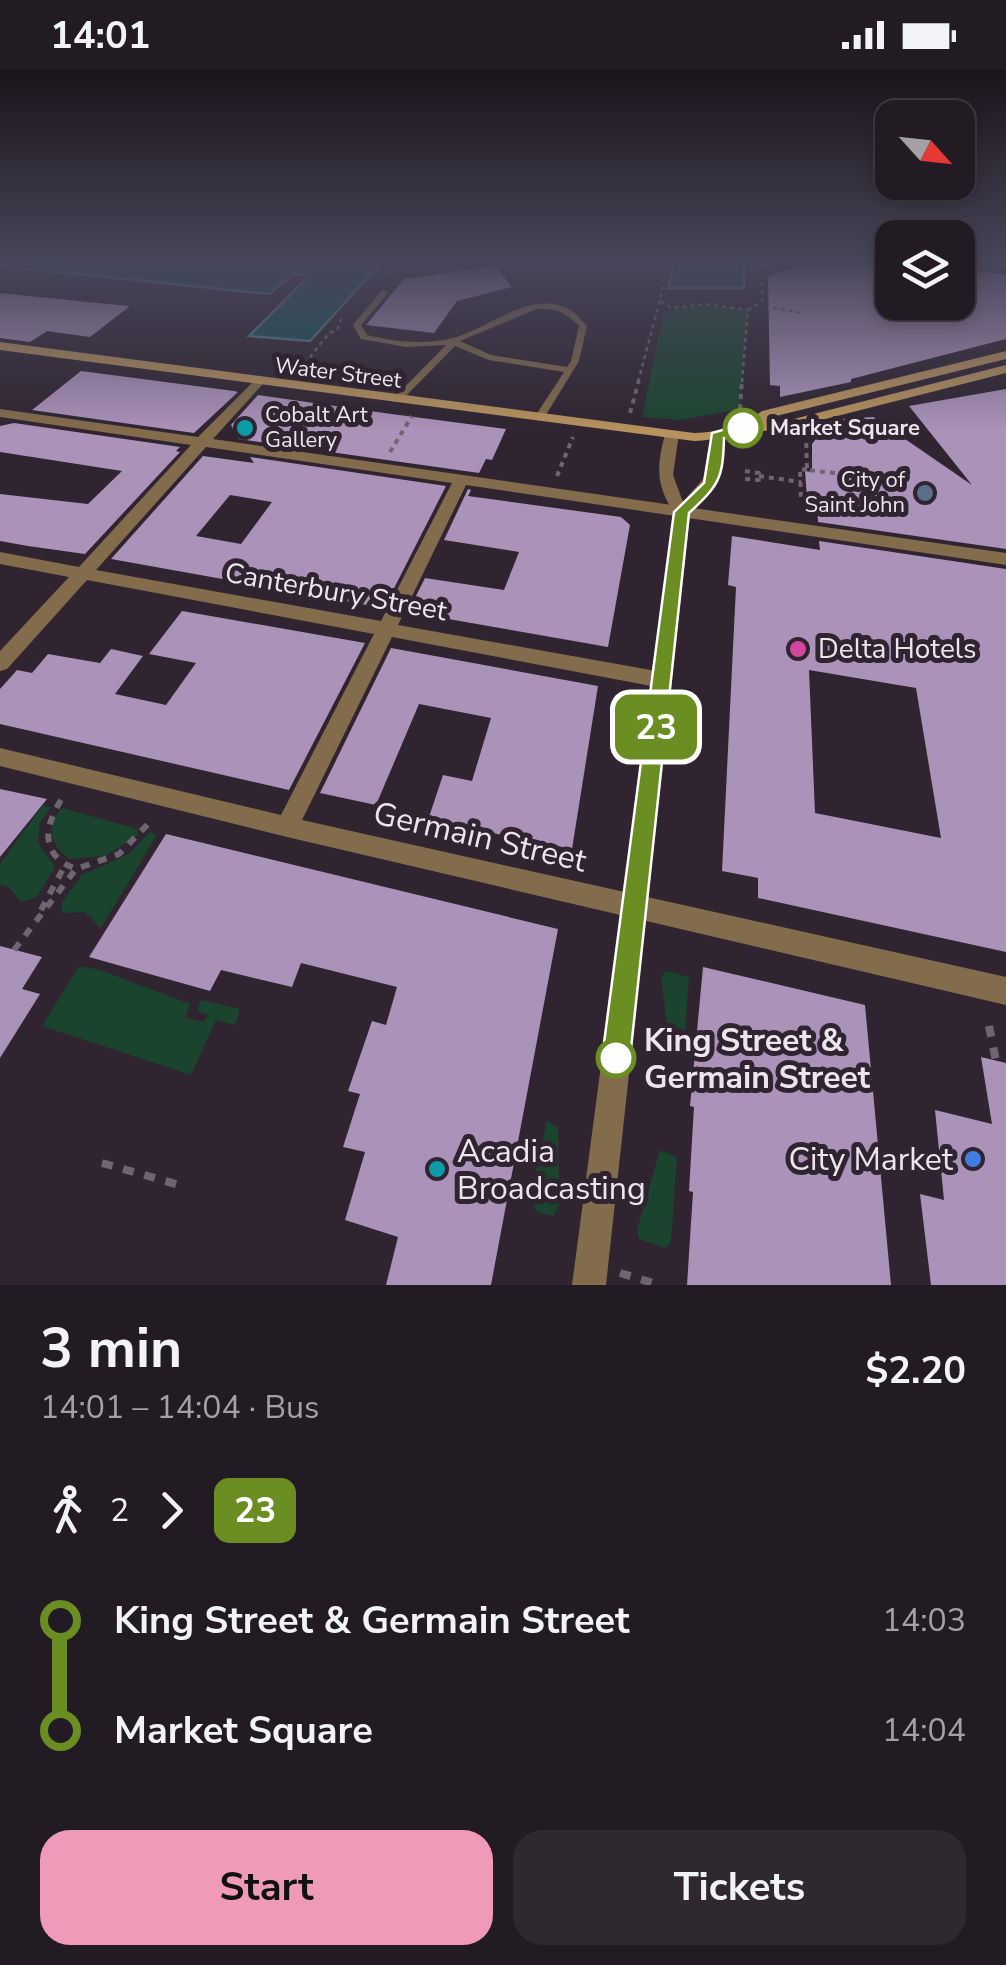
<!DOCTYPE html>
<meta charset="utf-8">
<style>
:root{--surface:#231b24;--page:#2f2831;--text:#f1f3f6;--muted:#a3a1a6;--line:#403941;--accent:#ef9ab8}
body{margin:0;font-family:"Nunito Sans",sans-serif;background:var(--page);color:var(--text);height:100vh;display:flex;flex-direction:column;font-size:38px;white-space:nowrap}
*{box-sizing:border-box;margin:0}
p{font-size:32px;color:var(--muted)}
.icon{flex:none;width:55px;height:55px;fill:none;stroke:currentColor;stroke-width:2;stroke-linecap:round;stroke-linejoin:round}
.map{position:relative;height:1215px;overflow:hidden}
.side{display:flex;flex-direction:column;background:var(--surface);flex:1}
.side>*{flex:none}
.badge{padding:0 20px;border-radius:15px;font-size:35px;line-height:65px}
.needle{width:65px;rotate:117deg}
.tools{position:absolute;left:875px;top:30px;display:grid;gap:20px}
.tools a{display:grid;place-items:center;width:100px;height:100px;border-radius:20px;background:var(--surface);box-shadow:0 5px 15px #0003,0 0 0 2px var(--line);font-size:50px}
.map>.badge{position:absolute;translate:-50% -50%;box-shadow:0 0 0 5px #fff}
.legs{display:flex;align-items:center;gap:15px;height:110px;padding:0 40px;font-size:32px}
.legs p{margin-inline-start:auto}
.overview{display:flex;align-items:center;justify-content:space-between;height:170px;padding:0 40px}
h1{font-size:55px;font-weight:700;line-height:75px}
.cta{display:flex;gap:20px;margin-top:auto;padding:20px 40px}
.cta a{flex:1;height:115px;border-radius:30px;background:var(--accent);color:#111;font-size:40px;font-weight:700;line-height:115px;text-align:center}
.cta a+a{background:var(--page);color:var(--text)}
ul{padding:0 40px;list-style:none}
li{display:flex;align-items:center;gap:35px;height:110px;font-size:38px}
li i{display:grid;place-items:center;width:15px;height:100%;margin:0 12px;background:currentColor}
li i::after{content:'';width:25px;height:25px;margin:-12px;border:8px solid;border-radius:50%;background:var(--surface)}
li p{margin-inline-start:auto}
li:first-child i{background:linear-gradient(#0000 50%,currentColor 0)}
li:last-child i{background:linear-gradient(currentColor 50%,#0000 0)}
.status{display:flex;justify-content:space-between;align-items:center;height:70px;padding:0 50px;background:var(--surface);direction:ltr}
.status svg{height:28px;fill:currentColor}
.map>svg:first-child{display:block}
.green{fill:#1b442f}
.water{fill:#14535b;stroke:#557f87;stroke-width:2.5}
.building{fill:#ab92b9;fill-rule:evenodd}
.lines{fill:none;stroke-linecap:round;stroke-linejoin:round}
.path-far3{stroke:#6f6570;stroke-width:2.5;stroke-dasharray:4 4;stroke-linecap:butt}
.path-far2{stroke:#6f6570;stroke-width:4;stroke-dasharray:5 5;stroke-linecap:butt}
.path-far1{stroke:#6f6570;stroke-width:6;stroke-dasharray:9 9;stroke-linecap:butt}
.path{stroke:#6f6570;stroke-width:8;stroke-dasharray:11 11;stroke-linecap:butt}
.service{fill:#836c4b;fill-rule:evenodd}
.minor{fill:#836c4b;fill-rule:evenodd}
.tertiary{fill:#836c4b;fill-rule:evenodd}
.secondary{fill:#b7925d;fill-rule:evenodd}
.line-1{fill:#6b8e23;stroke:#fff;stroke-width:2.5}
.culture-dot{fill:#0f9aa8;stroke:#2f2430;stroke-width:4}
.stop-1-dot{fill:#fff;stroke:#6b8e23;stroke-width:5}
.service-dot{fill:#5c6f8a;stroke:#2f2430;stroke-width:4}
.hotel-dot{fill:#d1479c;stroke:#2f2430;stroke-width:4}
.shop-dot{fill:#3f7fe0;stroke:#2f2430;stroke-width:4}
.labels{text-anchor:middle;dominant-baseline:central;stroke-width:10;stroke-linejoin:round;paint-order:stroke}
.far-street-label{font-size:22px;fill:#ede5ed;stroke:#2f2430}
.far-poi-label{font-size:22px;fill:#ede5ed;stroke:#2f2430;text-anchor:start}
.far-stop-label{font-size:22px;font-weight:bold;fill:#ede5ed;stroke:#2f2430;text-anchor:start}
.street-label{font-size:28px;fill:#ede5ed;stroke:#2f2430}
.poi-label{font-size:28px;fill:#ede5ed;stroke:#2f2430;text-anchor:start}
.near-street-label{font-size:32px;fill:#ede5ed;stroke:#2f2430}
.near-stop-label{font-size:32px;font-weight:bold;fill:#ede5ed;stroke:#2f2430;text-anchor:start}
.near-poi-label{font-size:32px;fill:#ede5ed;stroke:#2f2430;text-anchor:start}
</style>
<div class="status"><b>14:01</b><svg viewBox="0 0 49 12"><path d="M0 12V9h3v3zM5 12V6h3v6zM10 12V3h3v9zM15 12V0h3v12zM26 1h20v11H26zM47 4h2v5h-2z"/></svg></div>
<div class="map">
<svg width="1006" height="1215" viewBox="0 0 1006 1215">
<rect width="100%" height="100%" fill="#2f2430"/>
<path class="green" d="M706,234l42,6 -8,99 -60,11 -38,-3 21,-102 8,-7z
M43,735l8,2 -11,15 -2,21 17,24 -18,30 -16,5 -12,-15 -9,-2v-21z
M62,738l76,21v6l-33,21 -36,3c-19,-13 -23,-34 -7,-51z
M150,762l7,3 -56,93 -16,-16 -23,1v-11l20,-27 47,-21z
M79,896l21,4 90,34 -5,14 19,4 4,-8 -11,-2 4,-12 39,9 -5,16 -19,-5 -25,55 -149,-49z
M666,901l23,6 -4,53 -18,-6 -6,-47z
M547,1050l11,8 1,77 -6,11 -16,-4 -7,-12z
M660,1080l17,7 -6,85 -5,6 -27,-9 -2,-9z"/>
<path class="water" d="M0,192h399l-19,2 -70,77 -61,-5 60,-60 -16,-2 -24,20 -269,-28z
M674,192h70v26h-76z"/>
<path class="building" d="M813,192l79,3v37h66v-32l48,4v65l-155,40v3l-71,15v-11l-10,-1 -2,-109z
M496,196l16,21 -55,14 -23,32 -68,-8 38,-46z
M0,223l88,9 42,4 -40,31 -43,-6 -17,11 -30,-4z
M81,301l153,20 4,1 -44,41 -162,-23z
M1006,319v160l-188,-27 -1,-22 -10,-2 -2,-27 7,1v-28l10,-13 20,-12 31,-2 99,68 -63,-79z
M258,325l126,18 122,16 -14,31 -6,-1 -7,14 -240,-34 -8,-14z
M14,353l166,24 -4,4 4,1 -95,102 -57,-8 -28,-5v-47l88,10 34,-33 -122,-19v-26z
M203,386l51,7 -4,-6 196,29 -62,122 -273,-49zM230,425l42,7 -31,42 -45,-8z
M468,419l3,1 -3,6 153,21 9,8 -22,122 -200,-35 17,-34 79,12 15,-38 -75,-12z
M732,466l88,14 -1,-9 187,28v383l-248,-54v-20l-36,-7 14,-284 -8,-2zM809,600l107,18 25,150 -126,-25z
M182,541l183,32 -76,147 -289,-66v-35l17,-19 15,3 16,-19 52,9 11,-14 32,7 -28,38 51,11 30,-42 -47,-9z
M391,578l207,38 -26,163 -144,-29 15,-45 29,6 19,-63 -72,-14 -43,101 -56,-12z
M0,719l47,10 -47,58z
M166,764l392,95 -67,356h-105l12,-48 -53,-17 20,-68 -22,-5 17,-53 -12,-3 24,-70 14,4 11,-38 -96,-24 -9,24 -71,-17 -11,21 -121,-34z
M0,876l42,11 -20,32 18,5 -40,64z
M703,897l162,38 26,280h-204l6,-93 -4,-1 5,-84 -4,-1z
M981,987l25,6v222h-75l-11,-91 24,6 -9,-90 57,14z"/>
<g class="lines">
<path class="path-far3" d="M667,192l-7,38 11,8 35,-4 42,6
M377,210l19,-12 38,-6
M773,238l29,5
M300,300l29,-37 8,-3 4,-11
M638,312l22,-82
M742,312l6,-72 14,-9v-22"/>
<path class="path-far2" d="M740,339l2,-29
M630,343l9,-33
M806,363l1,37 55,6
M390,382l22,-36
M807,400l-7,-1 1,30 6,1 1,14
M745,401l14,2v7l-14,-1
M557,406l16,-39
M759,406l42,6"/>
<path class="path-far1" d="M61,730c-18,29 -20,56 15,69l43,-15 31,-32
M41,840l23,-43
M14,880l62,-81"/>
<path class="path" d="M989,956l7,35
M102,1093l81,23
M620,1203l40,12"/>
<path class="service" d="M768,192l2,3 -12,5 -4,-2z
M382,220l7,2 -28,33 6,10c28,7 58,10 86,3 35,-9 79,-50 117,-28 7,3 12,11 17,16l-8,35 -35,57 -5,3 -5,-3 30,-46 -75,-12 -34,-14 -55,56h-6v-4l52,-53 -40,2 -45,-8 -8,-14zM537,239c19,-1 28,3 42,17l-8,35 -4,6 -76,-12 -31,-14z"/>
<path class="minor" d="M764,192h18l-14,5z
M974,192h32v5z
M257,308l7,4 -2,3 -49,54 793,114v12l-540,-80 -68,140 264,47 7,3 3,5 -3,5 -7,3 -270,-51 -90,183 704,157v28l-719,-168 -287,-71v-18l281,67 93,-181 -287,-54 -80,89 -7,2v-20l69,-74 -69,-13v-12l79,15 112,-122 -191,-28v-8l198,28zM206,377l246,36 -71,138 -285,-51z"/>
<path class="tertiary" d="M672,360l7,4 -6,41 10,27 20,-23 9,-46 12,3c0,33 -9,55 -34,78l-84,771h-34l102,-773c-19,-27 -17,-47 -9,-78z"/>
<path class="secondary" d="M0,272l694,91c26,-1 48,-6 68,-22l244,-60v8l-234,58 -6,5 12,1 228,-58v8l-228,58c-29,-2 -55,9 -84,10l-694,-91z"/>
</g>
<linearGradient id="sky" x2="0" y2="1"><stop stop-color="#1a141a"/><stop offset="0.53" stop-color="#474559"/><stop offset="1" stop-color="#474559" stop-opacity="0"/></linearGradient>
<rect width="1006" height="362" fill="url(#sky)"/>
<path class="line-1" d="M743,354l5,1v6l-24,7c-1,41 -5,47 -35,75l-59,545 -4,10 -10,4 -10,-4 -4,-10 72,-546 30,-29 8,-50z"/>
<g class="culture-dot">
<circle cx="245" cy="358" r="10"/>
<circle cx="437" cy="1099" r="10"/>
</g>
<g class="stop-1-dot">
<circle cx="743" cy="358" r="18"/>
<circle cx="616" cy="988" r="18"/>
</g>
<circle class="service-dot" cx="925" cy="423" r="10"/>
<circle class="hotel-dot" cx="798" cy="579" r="10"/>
<circle class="shop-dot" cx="973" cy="1089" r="10"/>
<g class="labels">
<g class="far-street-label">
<text transform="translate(338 303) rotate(7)">Water Street</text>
</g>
<g class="far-poi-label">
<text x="265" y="345">Cobalt Art<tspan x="265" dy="25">Gallery</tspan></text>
<text x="905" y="410" text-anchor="end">City of<tspan x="905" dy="25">Saint John</tspan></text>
</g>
<g class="far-stop-label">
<text x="770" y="358">Market Square</text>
</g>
<g class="street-label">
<text transform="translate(336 522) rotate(10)">Canterbury Street</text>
</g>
<g class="poi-label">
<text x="818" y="579">Delta Hotels</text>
</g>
<g class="near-street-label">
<text transform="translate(480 767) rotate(13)">Germain Street</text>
</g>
<g class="near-stop-label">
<text x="644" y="970">King Street &amp;<tspan x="644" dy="37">Germain Street</tspan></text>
</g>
<g class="near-poi-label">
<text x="457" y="1081">Acadia<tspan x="457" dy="37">Broadcasting</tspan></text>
<text x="953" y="1089" text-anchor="end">City Market</text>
</g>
</g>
</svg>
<div class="tools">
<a><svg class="needle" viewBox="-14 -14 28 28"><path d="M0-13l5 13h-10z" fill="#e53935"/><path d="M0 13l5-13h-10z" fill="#a3a1a6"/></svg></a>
<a><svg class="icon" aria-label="layers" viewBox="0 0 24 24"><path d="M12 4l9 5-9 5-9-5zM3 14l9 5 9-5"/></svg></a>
</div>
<b class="badge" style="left:656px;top:657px;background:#6b8e23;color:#fff">23</b>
</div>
<section class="side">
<div class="overview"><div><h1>3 min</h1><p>14:01 – 14:04 · Bus</p></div><b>$2.20</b></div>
<div class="legs"><svg class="icon" aria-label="walk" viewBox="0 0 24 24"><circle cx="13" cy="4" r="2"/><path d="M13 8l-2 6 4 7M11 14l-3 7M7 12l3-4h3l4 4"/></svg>2<svg class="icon" aria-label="forward" viewBox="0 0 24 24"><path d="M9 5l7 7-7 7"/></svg><b class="badge" style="background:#6b8e23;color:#fff">23</b></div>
<ul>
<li><i style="color:#6b8e23"></i><b>King Street &amp; Germain Street</b><p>14:03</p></li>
<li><i style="color:#6b8e23"></i><b>Market Square</b><p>14:04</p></li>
</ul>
<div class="cta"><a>Start</a><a>Tickets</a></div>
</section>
